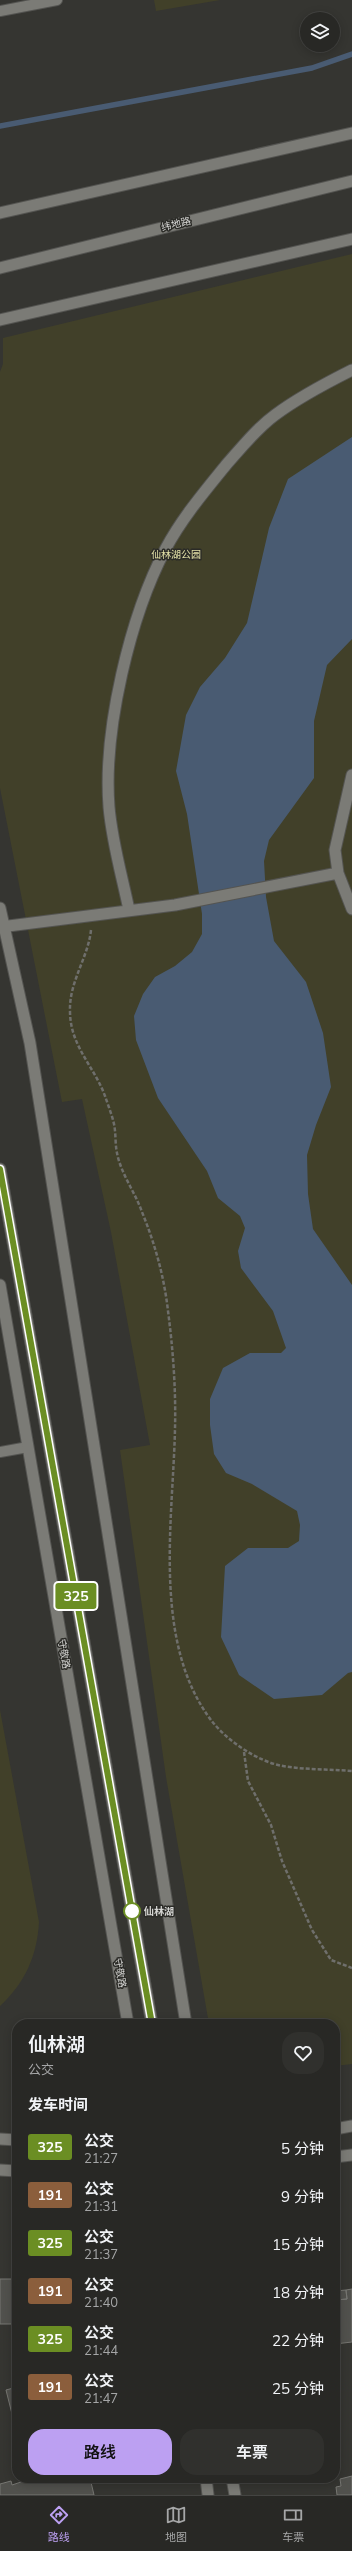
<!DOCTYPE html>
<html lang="zh">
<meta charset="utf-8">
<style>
:root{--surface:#282825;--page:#30302d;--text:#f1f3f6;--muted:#a5a6a7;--line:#444442;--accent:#bca0f2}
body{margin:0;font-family:Mulish,"Noto Sans SC",sans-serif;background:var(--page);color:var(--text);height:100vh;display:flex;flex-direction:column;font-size:15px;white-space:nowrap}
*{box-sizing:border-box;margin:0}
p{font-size:13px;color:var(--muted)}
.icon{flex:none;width:22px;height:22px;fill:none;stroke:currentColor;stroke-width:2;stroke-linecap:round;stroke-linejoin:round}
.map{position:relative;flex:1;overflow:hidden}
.sheet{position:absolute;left:12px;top:2019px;width:328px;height:464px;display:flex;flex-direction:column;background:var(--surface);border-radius:16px;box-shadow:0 2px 10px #0003,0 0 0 1px var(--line)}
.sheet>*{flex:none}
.badge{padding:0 8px;border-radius:3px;font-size:14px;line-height:26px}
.buttons{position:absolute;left:300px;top:12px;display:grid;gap:8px}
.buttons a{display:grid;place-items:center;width:40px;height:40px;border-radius:50%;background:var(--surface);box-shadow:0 2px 10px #0003,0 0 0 1px var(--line);font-size:20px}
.map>.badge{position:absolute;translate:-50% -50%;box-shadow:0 0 0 2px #fff}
h2{padding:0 16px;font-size:15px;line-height:36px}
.round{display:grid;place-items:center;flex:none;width:42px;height:42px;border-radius:16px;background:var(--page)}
.overview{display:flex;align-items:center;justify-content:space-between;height:68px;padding:0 16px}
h1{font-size:19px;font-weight:600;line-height:30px}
.cta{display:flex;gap:8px;margin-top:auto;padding:8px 16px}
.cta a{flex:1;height:46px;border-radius:16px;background:var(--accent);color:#111;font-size:16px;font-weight:600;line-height:46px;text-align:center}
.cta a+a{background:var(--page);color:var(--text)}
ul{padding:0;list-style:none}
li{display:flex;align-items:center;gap:12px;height:48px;padding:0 16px}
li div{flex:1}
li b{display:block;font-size:15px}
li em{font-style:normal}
li .badge{min-width:44px;font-weight:700;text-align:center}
.menu{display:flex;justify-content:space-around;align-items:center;height:56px;border-top:1px solid var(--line);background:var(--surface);font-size:11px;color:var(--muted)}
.menu a{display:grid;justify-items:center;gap:2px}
.menu .selected{color:var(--accent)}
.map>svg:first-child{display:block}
.green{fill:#414029}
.water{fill:#495b72}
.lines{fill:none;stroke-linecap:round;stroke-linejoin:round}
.stream{stroke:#495b72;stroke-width:5.5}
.building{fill:#51514d;stroke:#767672}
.service-casing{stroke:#545451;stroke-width:12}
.minor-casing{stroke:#545451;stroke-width:13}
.tertiary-casing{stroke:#545451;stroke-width:13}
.secondary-casing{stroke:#545451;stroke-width:13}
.path{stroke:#6f6f6c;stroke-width:2.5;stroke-dasharray:4 2;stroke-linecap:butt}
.service{stroke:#7b7b76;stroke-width:10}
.minor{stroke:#7b7b76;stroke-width:11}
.tertiary{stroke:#7b7b76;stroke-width:11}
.secondary{stroke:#7b7b76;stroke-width:11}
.line-casing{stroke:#fff;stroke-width:9}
.line{stroke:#6b8e23;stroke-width:6}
.stop-dot{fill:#fff;stroke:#6b8e23;stroke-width:2}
.labels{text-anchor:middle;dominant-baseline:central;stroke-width:3;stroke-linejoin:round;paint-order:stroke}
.street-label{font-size:10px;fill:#d6d6d4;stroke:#2b2b27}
.park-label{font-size:10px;fill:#e2e0a7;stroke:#2b2b27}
.stop-label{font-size:10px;font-weight:bold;fill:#d6d6d4;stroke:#2b2b27;text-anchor:start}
</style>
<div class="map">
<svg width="352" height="2495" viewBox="0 0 352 2495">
<rect width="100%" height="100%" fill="#353531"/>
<path class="green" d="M154,0h66l-64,11z
M352,254v1810l-17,2v-42h-126l-43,-247 -46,-327 30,-5 -39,-213 -29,-133 -20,3 -62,-314v-416l3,-8v-26z
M0,1710l39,212c-2,34 -14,61 -39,84z"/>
<path class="water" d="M352,437v202l-25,26 -13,56v57l-45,62 -5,21 2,36 8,44 32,41 17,51 8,54 -15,38 -9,30 1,39 5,35 39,56v387l-4,1 -26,22 -48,4 -35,-24 -18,-38 4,-71 23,-18h40l11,-7 1,-16 -3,-14 -45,-27 -26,-11 -12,-19 -4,-29v-26l13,-31 27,-15h31l5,-5 -13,-37 -32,-43 -3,-17 7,-23 -5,-12 -22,-18 -11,-27 -49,-73 -22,-58 -2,-24 9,-22 12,-17 20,-11 17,-14 10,-18v-20l-15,-100 -11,-43 10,-56 14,-28 25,-29 22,-35 22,-95 19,-49z"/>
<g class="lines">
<path class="stream" d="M0,126l312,-58 40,-14"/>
</g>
<path class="building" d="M0,2279h17v40h-5v5h-12z
M352,2289v53l-17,2v-44l12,-1 -1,-9z
M346,2290l1,9 -12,1v-9z
M17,2387v39h-2l-9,-36z
M352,2476v19h-15l-1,-8 5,-1 -1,-7z
M33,2478h57l4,17h-94v-11l11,-3 1,4z"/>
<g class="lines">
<g class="service-casing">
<path id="service" d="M0,11l57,-11
M0,1452l28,-5"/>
</g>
<g class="minor-casing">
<path id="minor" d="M0,320l352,-81
M352,775l-17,75 3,23 14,36
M0,908l30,135 156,981
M129,910c-7,-34 -17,-68 -20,-103 -6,-77 21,-191 57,-259 16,-30 39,-57 60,-83 15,-17 31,-37 49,-50 24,-18 51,-32 77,-45
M0,927l175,-22 163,-32"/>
</g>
<g class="tertiary-casing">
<path id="tertiary" d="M335,2129l17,-3
M0,2139l17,1
M335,2157l17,-2
M0,2170l17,1"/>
</g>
<g class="secondary-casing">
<path id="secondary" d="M0,213l352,-80
M0,268l352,-87
M0,1169l152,855
M0,1285l128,739
M206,2478l2,17
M232,2478l3,17"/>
</g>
<path class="path" d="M91,930c-3,28 -22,52 -21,81 0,35 24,55 35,85 3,9 7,19 9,28 2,9 1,20 3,29 4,21 18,39 25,59 13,32 22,64 26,99 5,38 8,79 7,118 -2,91 -23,213 36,291 15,20 47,42 72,46 23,4 46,3 69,5
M244,1752l4,29 23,44 11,36 30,69 19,30 21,8"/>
<use href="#service" class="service"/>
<use href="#minor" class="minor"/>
<use href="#tertiary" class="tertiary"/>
<use href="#secondary" class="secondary"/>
</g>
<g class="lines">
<g class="line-casing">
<path id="line" d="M0,1169l152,855"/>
</g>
<use href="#line" class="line"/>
</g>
<circle class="stop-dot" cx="132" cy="1911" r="8"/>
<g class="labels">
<g class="street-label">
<text transform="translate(176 224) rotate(-14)">纬地路</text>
<text transform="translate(64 1654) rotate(80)">守敬路</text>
<text transform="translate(120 1973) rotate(80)">守敬路</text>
</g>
<g class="park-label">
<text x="176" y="554">仙林湖公园</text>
</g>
<g class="stop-label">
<text x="144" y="1911">仙林湖</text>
</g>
</g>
</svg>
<div class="buttons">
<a><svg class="icon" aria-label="layers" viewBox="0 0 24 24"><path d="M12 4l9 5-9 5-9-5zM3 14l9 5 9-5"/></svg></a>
</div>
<b class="badge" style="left:76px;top:1596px;background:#6b8e23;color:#fff">325</b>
<section class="sheet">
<div class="overview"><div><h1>仙林湖</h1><p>公交</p></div><a class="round"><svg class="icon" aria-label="heart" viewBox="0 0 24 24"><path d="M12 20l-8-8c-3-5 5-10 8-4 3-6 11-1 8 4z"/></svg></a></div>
<h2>发车时间</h2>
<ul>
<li><span class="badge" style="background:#6b8e23;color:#fff">325</span><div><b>公交</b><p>21:27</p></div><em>5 分钟</em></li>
<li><span class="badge" style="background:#8b5e3c;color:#fff">191</span><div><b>公交</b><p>21:31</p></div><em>9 分钟</em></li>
<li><span class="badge" style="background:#6b8e23;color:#fff">325</span><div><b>公交</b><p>21:37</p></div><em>15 分钟</em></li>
<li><span class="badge" style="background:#8b5e3c;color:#fff">191</span><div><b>公交</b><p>21:40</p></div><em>18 分钟</em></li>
<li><span class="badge" style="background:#6b8e23;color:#fff">325</span><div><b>公交</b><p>21:44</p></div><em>22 分钟</em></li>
<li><span class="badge" style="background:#8b5e3c;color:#fff">191</span><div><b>公交</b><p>21:47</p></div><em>25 分钟</em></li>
</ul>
<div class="cta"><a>路线</a><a>车票</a></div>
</section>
</div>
<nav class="menu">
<a class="selected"><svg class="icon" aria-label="directions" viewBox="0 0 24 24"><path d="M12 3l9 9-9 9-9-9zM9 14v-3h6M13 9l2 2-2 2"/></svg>路线</a>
<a><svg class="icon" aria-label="map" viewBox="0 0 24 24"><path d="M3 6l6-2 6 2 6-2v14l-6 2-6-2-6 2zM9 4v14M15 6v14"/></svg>地图</a>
<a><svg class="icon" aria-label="tickets" viewBox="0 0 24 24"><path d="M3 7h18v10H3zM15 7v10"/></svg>车票</a>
</nav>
